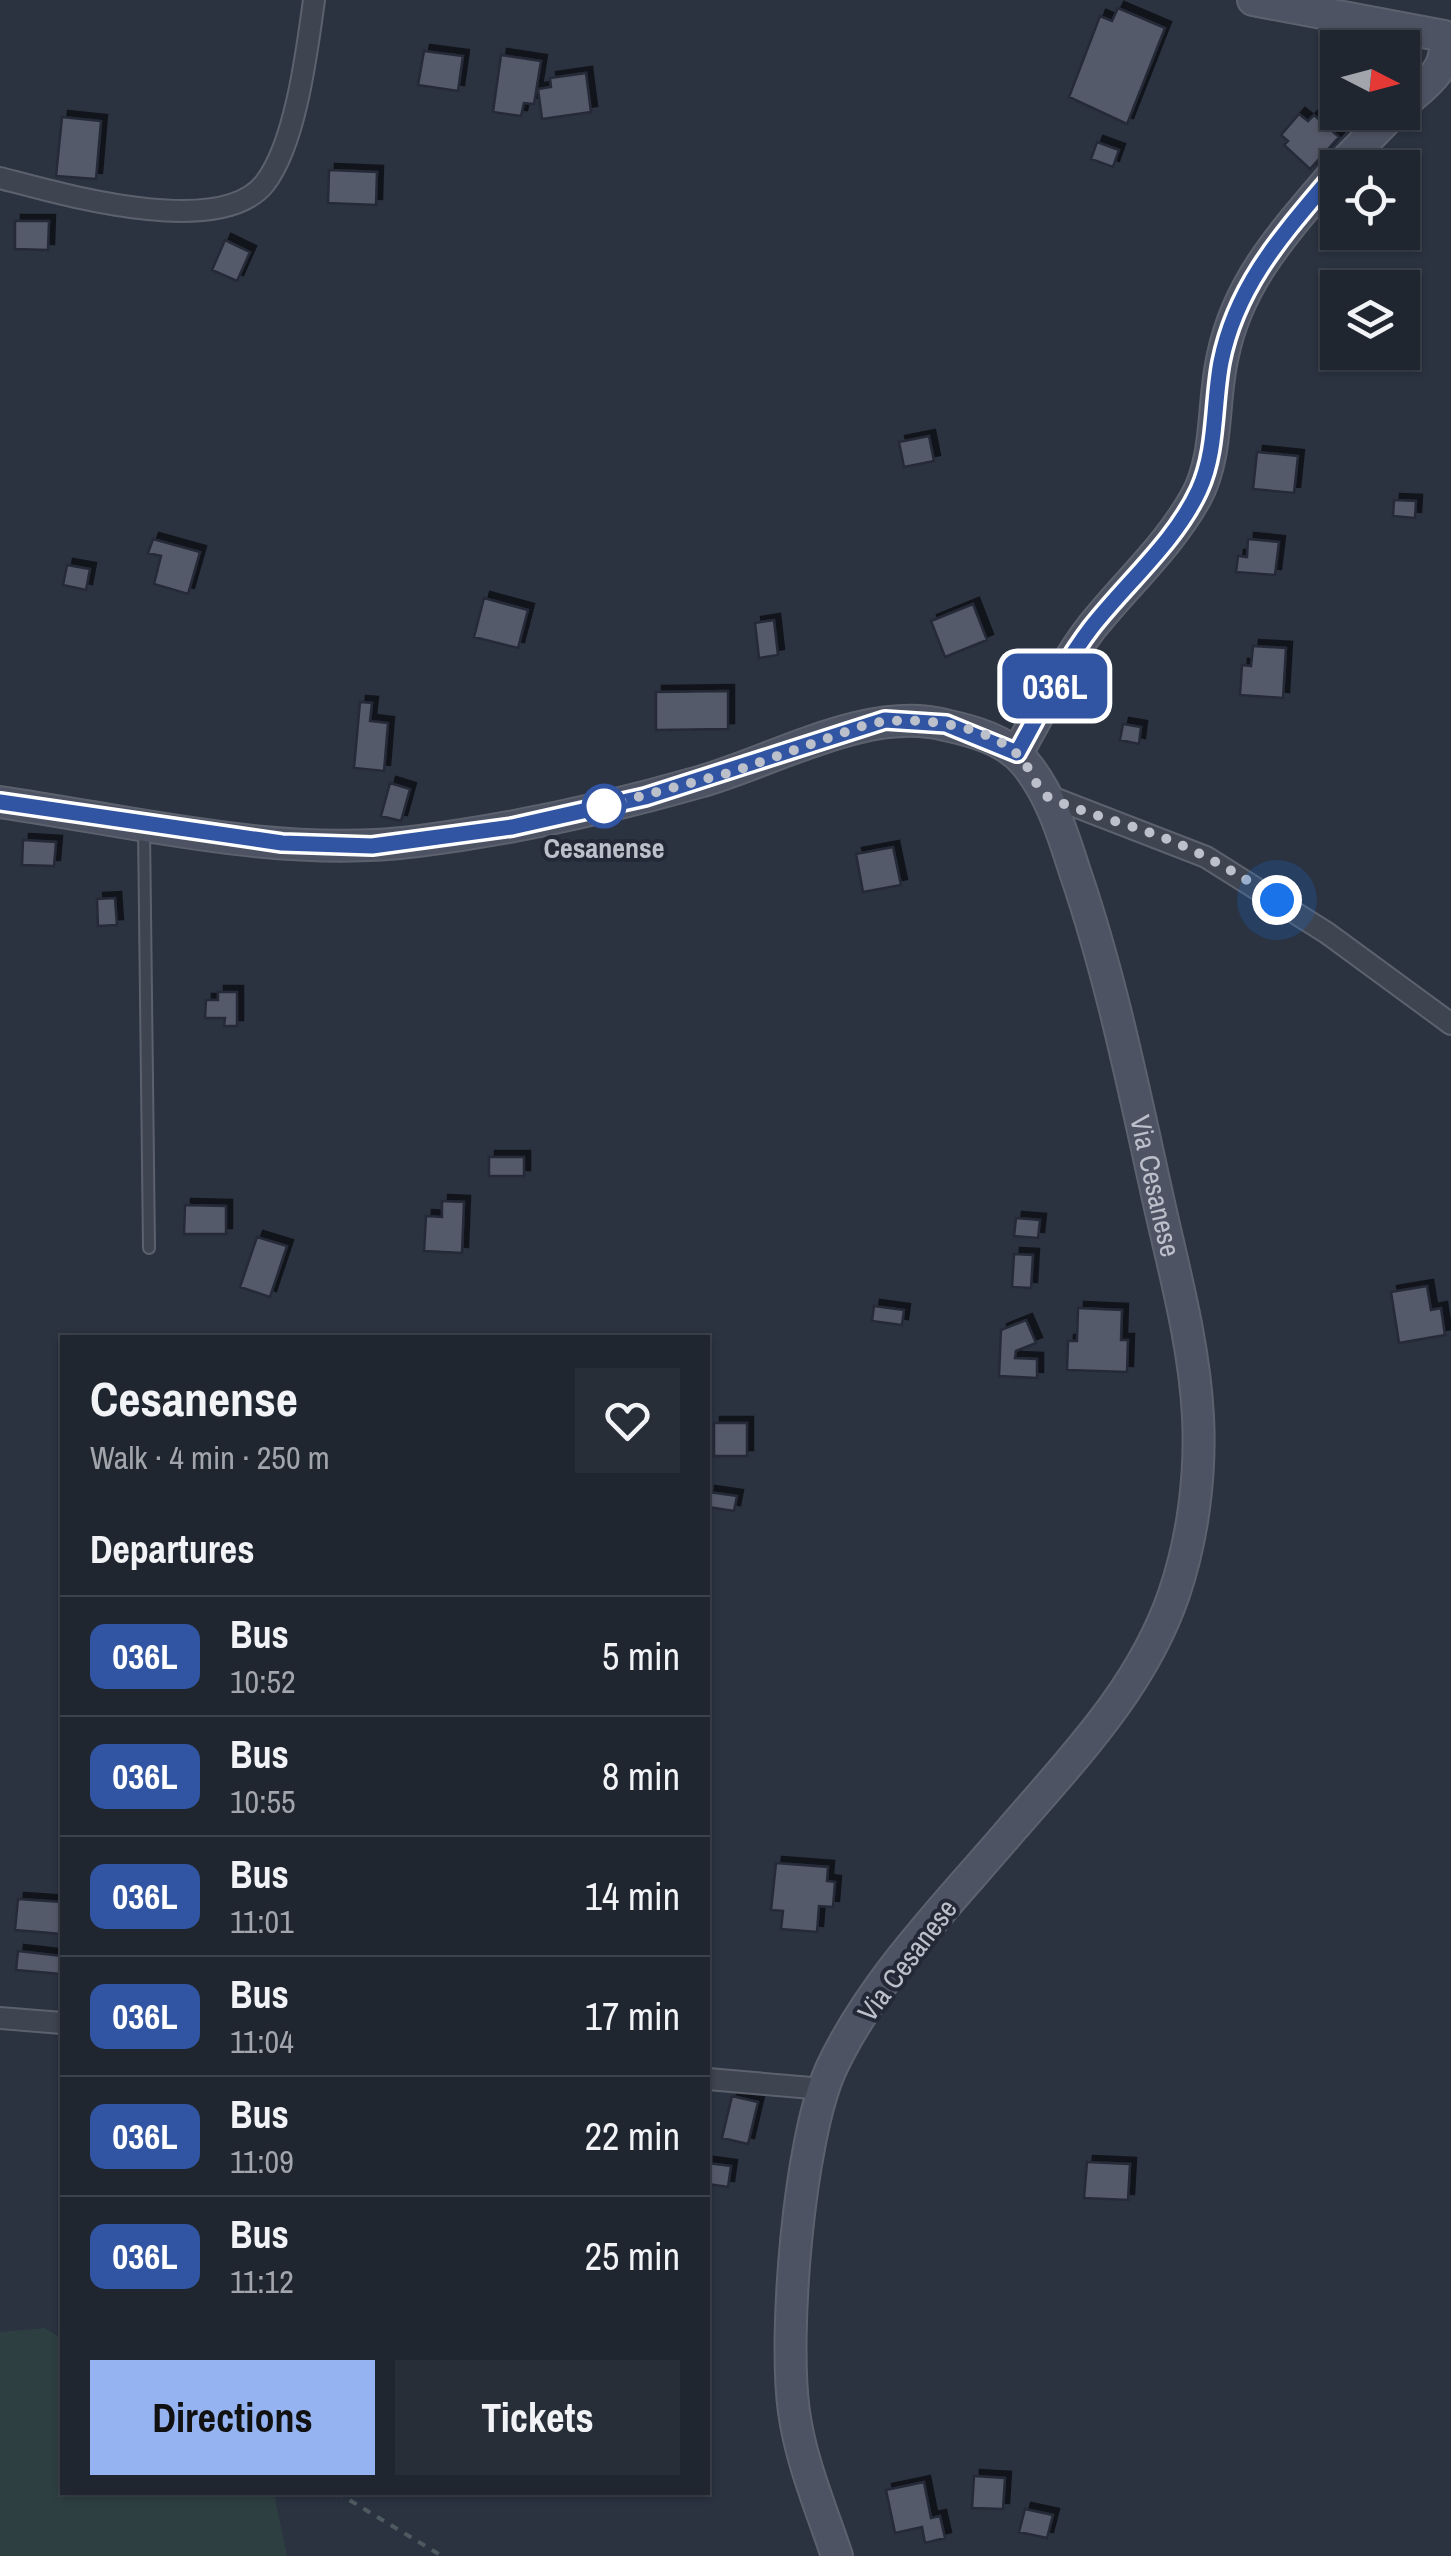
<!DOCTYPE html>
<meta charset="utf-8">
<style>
:root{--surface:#202630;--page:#282e38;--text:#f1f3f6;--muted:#a2a5ab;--line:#3d434c;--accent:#95b2f1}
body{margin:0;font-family:"Archivo Narrow",sans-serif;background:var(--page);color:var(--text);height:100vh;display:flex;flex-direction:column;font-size:38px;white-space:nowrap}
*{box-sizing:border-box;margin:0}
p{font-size:32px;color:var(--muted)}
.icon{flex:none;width:55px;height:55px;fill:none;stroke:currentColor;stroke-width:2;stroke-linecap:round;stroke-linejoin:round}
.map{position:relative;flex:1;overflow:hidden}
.panel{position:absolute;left:60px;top:1335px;width:650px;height:1160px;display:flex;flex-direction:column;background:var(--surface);border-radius:0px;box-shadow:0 2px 8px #0004,0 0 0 2px var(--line)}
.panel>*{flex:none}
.badge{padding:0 20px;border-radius:15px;font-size:35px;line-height:65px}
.needle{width:65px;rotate:96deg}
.controls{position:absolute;left:1320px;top:30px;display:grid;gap:20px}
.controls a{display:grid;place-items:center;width:100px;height:100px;border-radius:0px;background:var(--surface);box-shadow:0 2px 8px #0004,0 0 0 2px var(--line);font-size:50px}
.you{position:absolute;width:50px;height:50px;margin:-25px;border:8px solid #fff;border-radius:50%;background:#1a73e8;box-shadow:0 0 0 15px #1a73e833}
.map>.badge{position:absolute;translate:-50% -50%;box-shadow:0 0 0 5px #fff}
h2{padding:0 30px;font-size:38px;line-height:90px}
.round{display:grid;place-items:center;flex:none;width:105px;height:105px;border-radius:0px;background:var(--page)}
.overview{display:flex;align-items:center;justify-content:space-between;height:170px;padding:0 30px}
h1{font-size:48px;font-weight:700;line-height:75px}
.action{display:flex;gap:20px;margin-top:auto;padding:20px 30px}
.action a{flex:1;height:115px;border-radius:0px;background:var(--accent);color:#111;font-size:40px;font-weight:700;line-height:115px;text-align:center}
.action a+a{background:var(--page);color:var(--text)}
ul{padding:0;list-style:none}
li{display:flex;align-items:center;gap:30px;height:120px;padding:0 30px;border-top:2px solid var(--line)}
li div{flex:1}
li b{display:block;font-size:38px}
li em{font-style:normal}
li .badge{min-width:110px;font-weight:700;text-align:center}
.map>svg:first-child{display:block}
.green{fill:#2e3f42}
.building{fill:#545a6a;stroke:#252b37;stroke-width:2.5;filter:url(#shadow)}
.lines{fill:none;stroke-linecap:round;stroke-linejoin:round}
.lane-casing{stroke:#5c626d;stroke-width:14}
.street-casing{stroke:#5c626d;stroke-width:24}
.secondary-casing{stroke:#5c626d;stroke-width:34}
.path{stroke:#4d5b60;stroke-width:4;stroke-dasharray:8 8;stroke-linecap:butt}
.lane{stroke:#3e4450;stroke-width:10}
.street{stroke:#3e4450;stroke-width:20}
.secondary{stroke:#4d5363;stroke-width:30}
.line-casing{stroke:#fff;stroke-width:22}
.line{stroke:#3155a3;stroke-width:15}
.walk{stroke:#bbc0ca;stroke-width:10;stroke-dasharray:0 18}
.stop-dot{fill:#fff;stroke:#3155a3;stroke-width:5}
.labels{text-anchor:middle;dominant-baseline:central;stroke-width:8;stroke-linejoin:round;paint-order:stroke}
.stop-label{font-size:28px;font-weight:bold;fill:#bbc0ca;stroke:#232936}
.street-label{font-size:28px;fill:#bbc0ca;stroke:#232936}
</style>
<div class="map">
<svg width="1451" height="2556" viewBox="0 0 1451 2556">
<defs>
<filter id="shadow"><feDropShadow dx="6" dy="-6" stdDeviation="0" flood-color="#0009"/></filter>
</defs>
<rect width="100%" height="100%" fill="#2b3240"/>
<path class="green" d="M45,2328l17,11v153l212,1 13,63h-287v-224z"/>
<path class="building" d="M1118,8l47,20 -38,96 -58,-27 31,-81 12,5z
M424,51l39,5 -5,35 -40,-6z
M501,55l40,6 -7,43 -10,-1 -3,13 -28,-4z
M586,73l5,39 -49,7 -4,-30 13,-2 -1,-9z
M1299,114l9,7 6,-6 25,22 -29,32 -26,-24 4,-4 -7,-6z
M62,117l39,4 -5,58 -40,-3z
M1097,142l22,8 -6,17 -22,-8z
M329,170l48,2 -1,33 -48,-2z
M15,221h34l-1,29 -33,-1z
M225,240l25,12 -13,29 -25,-11z
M929,436l5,25 -30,6 -5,-25z
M1257,452l41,4 -4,37 -41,-4z
M1394,500l22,1 -1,17 -22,-2z
M153,539l47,13 -12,42 -34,-10 7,-28 -13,-3z
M1248,539l31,3 -4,33 -39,-3 2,-16 9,1z
M67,565l23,4 -4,21 -23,-5z
M484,598l44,12 -10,38 -44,-11z
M973,604l14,36 -42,17 -14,-36z
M774,620l4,35 -19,3 -4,-35z
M1253,646l33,2 -3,50 -43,-3 2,-30 9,1z
M728,691v38l-72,1v-38z
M360,702l12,1 -2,18 18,2 -4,48 -30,-3z
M1123,724l18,3 -2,17 -19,-4z
M390,783l20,6 -9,32 -20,-5z
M23,840l33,2 -2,24 -32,-1z
M893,847l8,38 -38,7 -7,-38z
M115,898l2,27 -19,1 -1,-27z
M218,992h19v34h-13l1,-8h-20l1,-18h12z
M489,1157h35v19h-35z
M442,1201l22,1 -2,51 -38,-2 2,-35 16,1z
M185,1205l41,1v28h-42z
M1016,1218l24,2 -2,18 -24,-2z
M257,1237l30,9 -17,51 -30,-10z
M1014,1254l19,1 -2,33 -19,-1z
M1427,1286l4,24 10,-2 4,27 -46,8 -8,-51z
M874,1306l30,4 -2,15 -30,-4z
M1078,1308l44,2 -1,30h7l-1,32 -60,-2 1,-29h9z
M1026,1320l10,23 -20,8 -1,7 22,1v19l-38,-2 2,-46z
M714,1423h33v33h-33z
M709,1492l28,4 -3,15 -26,-4z
M776,1863l52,4 -1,14 8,1 -2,25 -14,-1 -2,26 -36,-3 2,-18 -12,-1z
M18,1899l44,3v32l-47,-4z
M18,1951l44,5 -1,18 -45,-4z
M732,2096l26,6 -10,42 -26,-6z
M1087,2162l43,2 -2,36 -44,-2z
M708,2163l23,3 -3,21 -20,-3z
M974,2476l31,2 -2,31 -31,-1z
M924,2482l7,36 9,-2 5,22 -20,5 -3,-16 -27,6 -9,-43z
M1025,2509l28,6 -6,23 -28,-6z"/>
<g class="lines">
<g class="lane-casing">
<path id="lane" d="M144,829l5,419"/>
</g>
<g class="street-casing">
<path id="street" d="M0,178c58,15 220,63 265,5 31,-40 42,-133 49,-183
M1046,795l160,62 121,76 124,91
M0,2018l62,5
M708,2079l115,10"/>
</g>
<g class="secondary-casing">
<g id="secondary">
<path d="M1253,0l191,36c7,34 -20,49 -42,69"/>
<path d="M1339,168l55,-56"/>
<path d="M1017,753c24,-41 45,-87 74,-125 34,-43 78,-82 105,-131 23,-42 16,-96 27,-142 16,-77 66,-128 115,-186"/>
<path id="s1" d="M0,802c137,20 281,57 419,39 95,-12 189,-33 280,-59 75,-21 169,-77 246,-57 28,6 61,15 80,38 26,31 38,72 50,109 36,105 58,214 82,322 16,73 37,147 41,222 3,59 -5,122 -24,178 -32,93 -99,162 -162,235 -63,74 -139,150 -181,240 -32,71 -48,265 -37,343 7,50 27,96 43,144"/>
</g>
</g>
<path class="path" d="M336,2492l106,64"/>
<use href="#lane" class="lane"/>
<use href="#street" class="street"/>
<use href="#secondary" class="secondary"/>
</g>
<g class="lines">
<g class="line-casing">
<path id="line" d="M0,802l282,41 90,3 140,-19 133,-30 240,-77 61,4 71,29c23,-41 45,-87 74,-125 35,-45 84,-86 108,-138 18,-39 14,-86 22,-128 16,-80 66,-132 117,-193"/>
</g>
<use href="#line" class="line"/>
<path class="walk" d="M604,806l128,-34 133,-47c43,-11 122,-2 154,31 11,11 16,29 26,39 13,10 95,33 117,42 41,16 79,38 115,63"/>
</g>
<circle class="stop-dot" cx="604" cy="806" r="20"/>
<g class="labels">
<g class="stop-label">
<text x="604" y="848">Cesanense</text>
</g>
<g class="street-label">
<text stroke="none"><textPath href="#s1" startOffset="1500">Via Cesanese</textPath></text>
<text transform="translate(907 1960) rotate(-53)">Via Cesanese</text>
</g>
</g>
</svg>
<div class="controls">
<a><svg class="needle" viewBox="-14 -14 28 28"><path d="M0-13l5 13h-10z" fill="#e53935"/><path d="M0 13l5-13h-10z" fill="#a2a5ab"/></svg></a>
<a><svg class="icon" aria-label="locate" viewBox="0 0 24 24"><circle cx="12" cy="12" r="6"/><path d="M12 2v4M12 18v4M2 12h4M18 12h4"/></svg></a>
<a><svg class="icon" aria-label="layers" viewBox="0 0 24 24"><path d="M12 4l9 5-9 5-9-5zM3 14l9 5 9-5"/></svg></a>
</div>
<div class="you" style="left:1277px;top:900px"></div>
<b class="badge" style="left:1055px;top:686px;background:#3155a3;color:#fff">036L</b>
<section class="panel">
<div class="overview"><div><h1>Cesanense</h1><p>Walk · 4 min · 250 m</p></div><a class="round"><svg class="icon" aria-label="heart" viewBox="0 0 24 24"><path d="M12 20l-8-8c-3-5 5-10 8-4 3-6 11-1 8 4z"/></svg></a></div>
<h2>Departures</h2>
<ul>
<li><span class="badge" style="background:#3155a3;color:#fff">036L</span><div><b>Bus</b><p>10:52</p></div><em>5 min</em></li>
<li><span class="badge" style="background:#3155a3;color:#fff">036L</span><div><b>Bus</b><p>10:55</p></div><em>8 min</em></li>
<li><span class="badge" style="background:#3155a3;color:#fff">036L</span><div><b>Bus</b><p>11:01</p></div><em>14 min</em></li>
<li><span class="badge" style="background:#3155a3;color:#fff">036L</span><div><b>Bus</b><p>11:04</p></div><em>17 min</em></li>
<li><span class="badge" style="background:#3155a3;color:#fff">036L</span><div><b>Bus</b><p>11:09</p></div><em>22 min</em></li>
<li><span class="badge" style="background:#3155a3;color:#fff">036L</span><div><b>Bus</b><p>11:12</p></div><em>25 min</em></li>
</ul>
<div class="action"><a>Directions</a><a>Tickets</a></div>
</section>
</div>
